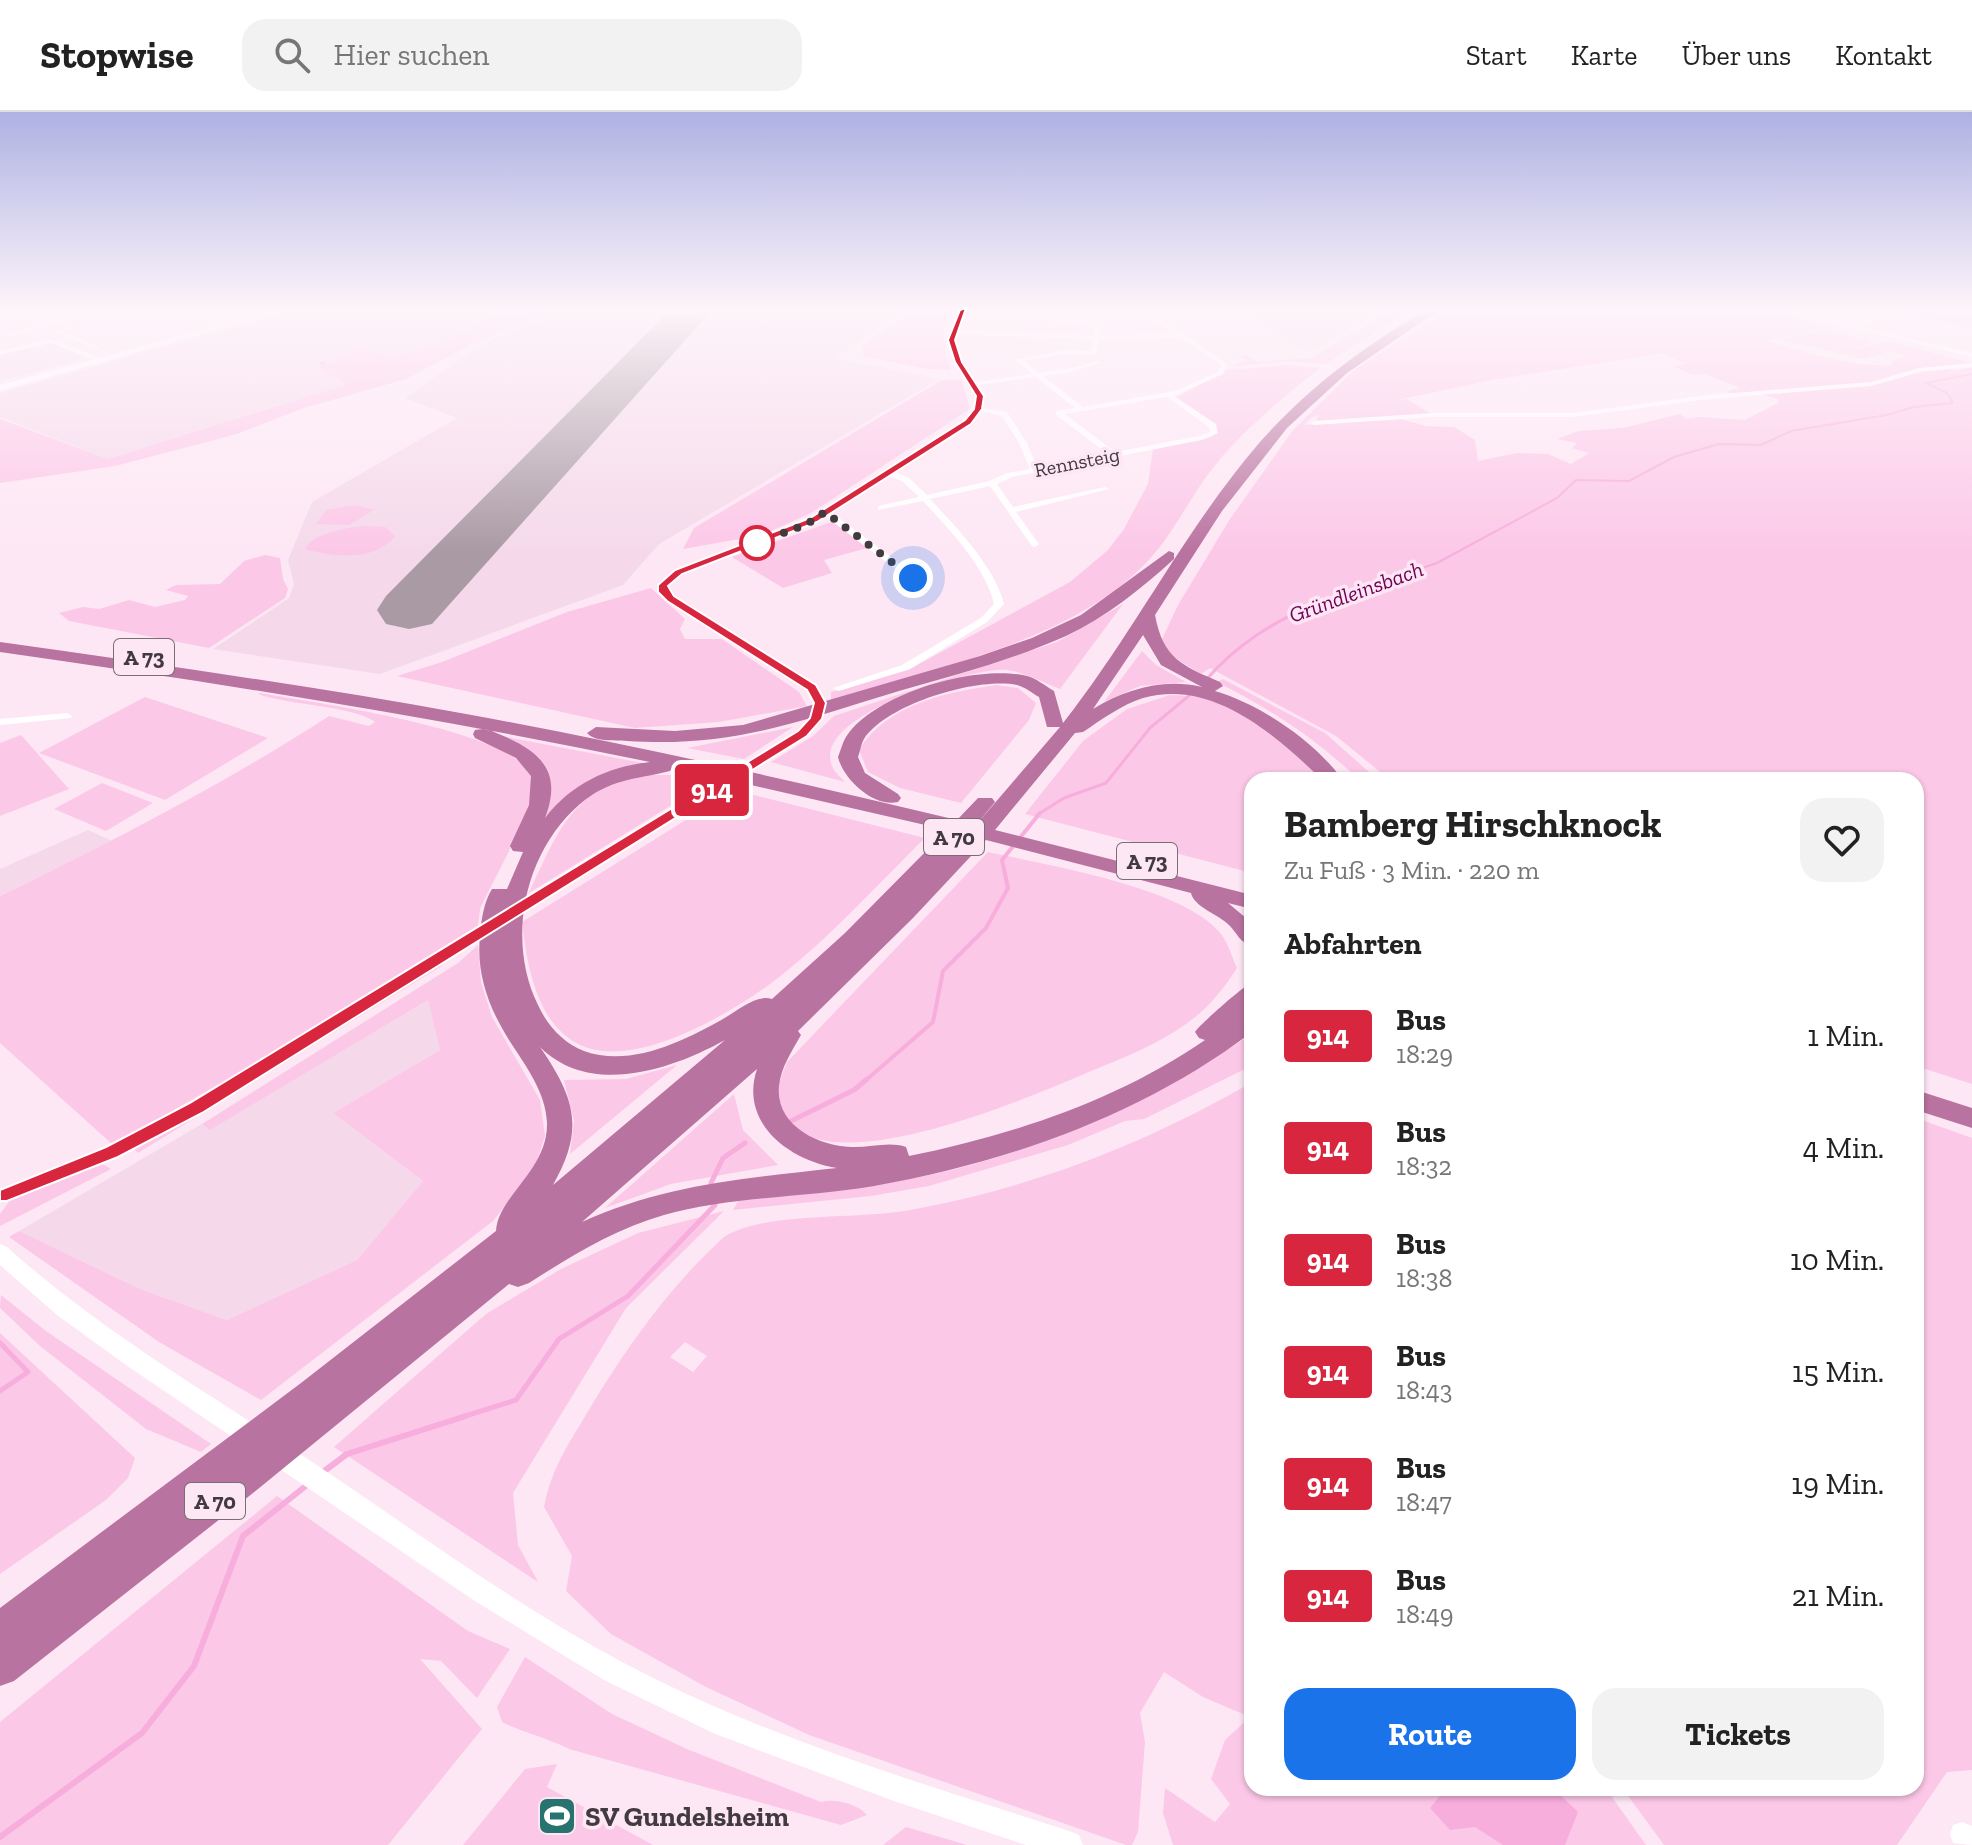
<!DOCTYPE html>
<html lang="de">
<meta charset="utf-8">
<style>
:root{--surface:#fff;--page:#f2f2f2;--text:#222;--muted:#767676;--line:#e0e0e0;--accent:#1a73e8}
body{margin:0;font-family:"Zilla Slab",serif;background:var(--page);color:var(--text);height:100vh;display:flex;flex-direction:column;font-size:30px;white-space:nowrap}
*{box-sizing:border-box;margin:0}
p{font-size:26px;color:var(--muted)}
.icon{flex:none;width:44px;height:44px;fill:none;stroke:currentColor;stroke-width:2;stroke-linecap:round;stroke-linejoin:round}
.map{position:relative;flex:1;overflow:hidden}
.panel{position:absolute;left:1244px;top:660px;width:680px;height:1024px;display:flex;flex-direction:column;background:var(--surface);border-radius:24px;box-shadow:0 2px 6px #0004}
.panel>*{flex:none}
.badge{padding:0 16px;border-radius:6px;font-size:28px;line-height:52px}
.you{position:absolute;width:40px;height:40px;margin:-20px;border:6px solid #fff;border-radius:50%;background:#1a73e8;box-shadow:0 0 0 12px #1a73e833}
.map>.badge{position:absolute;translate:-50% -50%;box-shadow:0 0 0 4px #fff}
h2{padding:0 40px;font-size:30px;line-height:72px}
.round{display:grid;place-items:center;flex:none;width:84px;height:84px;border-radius:24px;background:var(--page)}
.head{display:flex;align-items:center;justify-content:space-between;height:136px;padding:0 40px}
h1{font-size:38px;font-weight:700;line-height:60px}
.cta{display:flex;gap:16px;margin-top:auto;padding:16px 40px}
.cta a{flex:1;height:92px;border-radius:24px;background:var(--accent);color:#fff;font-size:32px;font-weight:700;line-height:92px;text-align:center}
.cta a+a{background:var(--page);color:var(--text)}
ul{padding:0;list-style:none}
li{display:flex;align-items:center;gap:24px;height:112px;padding:0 40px}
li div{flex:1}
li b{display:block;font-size:30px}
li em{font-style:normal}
li .badge{min-width:88px;font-weight:700;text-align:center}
header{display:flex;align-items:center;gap:48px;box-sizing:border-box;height:112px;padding:0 40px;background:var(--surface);border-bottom:2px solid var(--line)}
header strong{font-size:38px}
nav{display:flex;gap:44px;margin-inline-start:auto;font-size:28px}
.search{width:560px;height:72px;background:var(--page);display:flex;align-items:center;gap:20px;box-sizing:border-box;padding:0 28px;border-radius:24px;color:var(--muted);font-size:30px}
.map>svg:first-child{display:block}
.built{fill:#f5d9ea}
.green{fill:#fcc8e8;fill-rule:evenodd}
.water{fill:#f7aedc}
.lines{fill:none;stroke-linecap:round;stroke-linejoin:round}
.stream-far4{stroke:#f7aedc;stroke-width:2}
.stream-far3{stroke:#f7aedc;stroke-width:3}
.stream-far2{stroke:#f7aedc;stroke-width:4}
.stream-far1{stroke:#f7aedc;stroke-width:5}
.stream{stroke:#f7aedc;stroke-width:6}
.runway{fill:#aa9aa3;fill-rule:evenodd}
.minor{fill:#fff;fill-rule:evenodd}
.tertiary{fill:#fff;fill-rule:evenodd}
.secondary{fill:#fff;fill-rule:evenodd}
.motorway{fill:#b973a0;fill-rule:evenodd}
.line{fill:#d7263d;stroke:#fff;stroke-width:2}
.walk{stroke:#423a3f;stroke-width:8;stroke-dasharray:0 14.4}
.stop-dot{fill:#fff;stroke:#d7263d;stroke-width:4}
.labels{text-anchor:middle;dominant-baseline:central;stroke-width:7;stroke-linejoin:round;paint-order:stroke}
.far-street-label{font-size:20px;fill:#423a3f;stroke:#fde7f4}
.far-water-label{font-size:22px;font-style:italic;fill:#6f0055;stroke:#fde7f4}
.shield{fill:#fde7f4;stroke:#7a6e75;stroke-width:2}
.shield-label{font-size:22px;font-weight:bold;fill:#423a3f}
.near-poi-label{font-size:28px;font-weight:bold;fill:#423a3f;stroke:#fde7f4;text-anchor:start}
</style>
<header>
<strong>Stopwise</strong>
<div class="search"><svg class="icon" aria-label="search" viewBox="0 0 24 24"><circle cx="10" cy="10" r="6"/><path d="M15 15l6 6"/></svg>Hier suchen</div>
<nav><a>Start</a><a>Karte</a><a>Über uns</a><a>Kontakt</a></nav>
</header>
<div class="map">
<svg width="1972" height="1733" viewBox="0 0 1972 1733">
<rect width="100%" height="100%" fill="#fde7f4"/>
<path class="built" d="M295,198h222l-32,10 -42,23 -94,40 -241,76 -108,-42v-24z
M552,198h351l-69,48 105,21 -280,165 -36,41 -243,89 -167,-25 76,-51 5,-14 -6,-24 24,-58 145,-84 -52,-20 63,-44 40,-22 30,-11z
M1240,198h144l-76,42z
M49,230l31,13 1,5 -81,21v-27z
M88,718l24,11 -112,55v-27z
M428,888l12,50 -107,63 90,68 -66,79 -130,60 -87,-31 -121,-58 183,-107 8,5z"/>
<path class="green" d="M517,198l27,2 -15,10 -57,22 -66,35 -105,30 -64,25 -122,32 -115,17v-64l108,40 239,-75 -27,-15v-6h12l24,-9 -9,-2 12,-4 35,9 49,-14 42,-23z
M909,198h45c-18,18 -10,38 -3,60l-25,-1 -63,-13v-10l43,-31z
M1391,198h19l-85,54 -40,-3 -54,6 16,-7 -11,-4 10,-1 11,7 55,-4z
M1448,198h302l79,16 -63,15c41,12 83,26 126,24l-2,-2 16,-8 -17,-4 -25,8 -85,-20 45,-9 49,12 -21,8 34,-9 86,22 -55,6 -16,5 3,3c15,-7 34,-9 52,-8l-10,4 26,-6v717l-56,-18v-286h-526l-54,-44 -126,-68 -9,6c-16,-10 -32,-17 -39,-35l16,-34 52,-86 63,-89 61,-60zM1663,241l23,11 -13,2 19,9 13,-1 35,14 -12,3 3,3 23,-2 24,7v4l-33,17 -45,-3 -14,2 -6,-5 -57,14 -44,3 -22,8 20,4 -5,5 17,5 -18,11 -23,-10 -31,-1 -39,8 -3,-21 -21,-13 -29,-1 -24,-7 -97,6 8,-8 8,-2 -4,4 2,2 113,-7 -24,-15 -15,2 101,-21z
M1932,198h40v20l-59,-16z
M1287,253l33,3c-39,31 -81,65 -111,105 -22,30 -40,68 -67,94 -77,76 -211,102 -311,133v-8l77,-22 162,-88 38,-32 16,-21 24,-45 5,-35 58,-12 6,-4 -1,-8 -41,-27 52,-28z
M942,268h20l8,29 -159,104 -49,22 -79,14 11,-21z
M356,393l18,5 -25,15 -33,-1 10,-14z
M834,409l33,27 -43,12 8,13 -49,15 -51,-31z
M365,414l20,1 10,9c-20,26 -62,21 -90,13 9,-17 42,-21 60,-23z
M265,443l15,3 3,21 5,10 -3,9 -76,50 -140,-27 -10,-8 24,-6 16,2 30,-9 26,7 30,-7 3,-4 -22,-6 10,-5 44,-1 24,-23z
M651,476l34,31 -5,10 5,10h37l77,53 8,14 -88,16 -84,6 -238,-52 45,-14 125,-50z
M1123,492l-63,85c-16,-6 -36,-17 -53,-19 -34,-3 -201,46 -174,98 2,5 9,10 12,14l-74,-20 42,-26 21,-20 223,-74z
M1142,539l14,14 30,17 -46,4 -36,16z
M1223,567l102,54 53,47h-19c-43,-42 -89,-71 -142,-98z
M996,573l22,3 18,15 -7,17 -68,83 -61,-15 -32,-16 -9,-22c28,-46 88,-58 137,-65z
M260,581c48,9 263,37 273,87 4,25 -41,102 -53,129l-2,17 -193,120 -172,99 -113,-102v-147c113,-55 224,-112 329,-180l40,10 6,-4c-20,-16 -88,-17 -117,-28z
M1170,583c11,1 26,0 38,4 43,15 83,47 113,81h-69v93l-227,-59 58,-73 44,-32z
M145,585l123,41 -103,62 -126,-47z
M793,615l-49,32 -57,-11z
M21,623l48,54 -69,27v-73z
M501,624l147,28 -18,2 -88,56c20,-50 6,-66 -41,-86z
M634,663h37l38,7 -180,111c27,-57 40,-99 105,-118z
M102,671l51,20 -47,28 -52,-22z
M734,678l191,48c-49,48 -96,101 -151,143 -44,33 -147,95 -201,60 -38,-24 -46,-78 -51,-119z
M988,740c58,13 197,35 233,82 7,9 11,23 16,34 -18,28 -34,46 -63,64 -30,19 -67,32 -99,46 -51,21 -292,126 -297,13 0,-9 6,-20 9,-29z
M478,833l3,37 11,35 48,83 5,36 -11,34 -41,51 -232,179 -102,-58 -150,-105 10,-6 121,58 87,31 130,-60 66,-79 -90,-68 107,-63 -12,-50 -218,130 -8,-6 256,-161z
M457,840l-17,15 -302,186 -4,-4z
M1252,922v30l-7,5 -101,50 -19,2 -57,24 -139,41 -58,10 -138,14 5,-9c69,-8 142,-14 210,-30 110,-27 210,-75 304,-137z
M677,953l-107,89 4,-33 -10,-41 62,-1z
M1252,970v706h664v-670l56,20v632l-25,2 -50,73h-233l-41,-56 -11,8 34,48h-473l-10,-32 2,-25 50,34 15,-18 -19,-25 14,-39 25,-23 -47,-20 -39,-25 -24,41 5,29 -7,90 -6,13h-6l-317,-110 -105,-49 -93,-52 -45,-43 6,-35 -28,-49c8,-40 23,-60 43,-94 39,-65 81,-125 137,-176 41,-26 135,-17 186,-27 119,-21 238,-67 342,-128zM685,1230l22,14 -14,16 -23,-15z
M734,982l9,36 35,35 -107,19 -66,24z
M101,1051l10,6 -111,57v-12l10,-14z
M724,1099l-98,97 -113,185 5,52 20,37 -204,-135 152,-133 75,-45 77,-36z
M1,1183l45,36 165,113 -10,8 -55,-23 -106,-83 -40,-38z
M0,1221l135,125 -7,20 -22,22 -106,74z
M277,1384l191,135 42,18 -33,49 -36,-37 -21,-2 62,70 -94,116h-388v-123z
M525,1545l87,57 75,35 134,53c13,-4 37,2 46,13l-26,10 -272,-76c-22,-11 -45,-16 -67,-27l-5,-15z
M557,1652l-10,23 106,58h-190l62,-76z
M906,1715l61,18h-84z"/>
<path class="water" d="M1455,1676h98l25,24 -13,33h-62l-28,-18 -25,3 -20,-22 13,-16z"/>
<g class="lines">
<path class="stream-far4" d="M320,251l5,-1
M1313,494l124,-43 120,-65 19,-18 53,1 45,-24 45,-13 42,1 30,-14 96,-16 27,-8 39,-4 -6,-10 -21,-10 46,-9"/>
<path class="stream-far3" d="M1206,568c29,-34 71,-62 113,-76
M1037,703l27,-17 42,-15 44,-55 41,-34"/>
<path class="stream-far2" d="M865,969l68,-59 10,-51 43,-43 22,-40 -6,-28 38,-47"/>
<path class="stream-far1" d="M789,1010l65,-32 13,-11
M711,1071l12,-25 22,-15
M0,1231l28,29 -28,19
M459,1306l57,-18 43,-61 69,-43 87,-91"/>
<path class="stream" d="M323,1360l24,-18 119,-38
M0,1725l142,-104 52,-67 49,-130 64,-51"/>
<path class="runway" d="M670,198h42l-280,314 -23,5 -23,-5 -9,-14 9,-14z"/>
<path class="minor" d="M24,198h9l-33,9v-4z
M105,198h11l10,4 23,-4 -31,10 -3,-2 6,-3 -10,-3 -78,16 -2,4 -23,5 -3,-2 23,-6v-3z
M170,198h8l47,16 -5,1z
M961,198h6l-10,20 136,5 2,-10 -44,-2 1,-13h6l-2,10 44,2 -1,13 77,-1 -21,-13 -69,-11h13l60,8 68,46 -4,10 -49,22 42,28 2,9 -16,7 -190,37 -15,7 16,23 92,-20 4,2 -93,23 23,32 -4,3 -3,-1 -42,-60 -60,13c26,28 65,68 74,105l-17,18 -77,47 -68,21 -4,1 -5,-3 69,-23 79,-47 13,-14c-8,-37 -46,-76 -71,-103l-45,9v-4l41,-9 -16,-15 -14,-7 -58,37 85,64v4h-6l-85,-64 -15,10 -128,48 -14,12 1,5 5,5 142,90c13,20 6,34 -9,50l-605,376 -84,45 -118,46v-14l106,-42 84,-43 609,-372c12,-13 18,-26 9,-42l-140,-90 -9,-8 -1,-7 18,-15 128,-48 161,-102c32,-40 -27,-52 -16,-88 2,-7 8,-15 12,-22zM956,222l137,5 -2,12 -25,-1 -50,9v2l16,13 -56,8c-11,-16 -22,-28 -20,-48zM1181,226l40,27 -3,7 -43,19 -92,16 -40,-31 29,-4 27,-9v-2l-28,7 -32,5 -15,-12 42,-7h30l3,-15zM1036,265l39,31 -19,3v4l52,39 -71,13 -10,-24 -20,-31 -25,-4 1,-12 -5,-11zM1167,285l42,30 1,5 -10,4 -85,16 -50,-38zM980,299l22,5 17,27 11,26 -23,4 -18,8 -62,14 -18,-17 -15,-6 77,-48z
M1909,198h9l-72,18 -3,-2z
M71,214l5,1 -13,5 36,15v2l-45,-17z
M51,227l51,20 1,1 -5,1 -47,-18 -51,12v-4z
M1972,251v4l-52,5 -49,14 -162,13 -136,18h-140l-119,8 -4,-2 4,-2 119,-8h140l136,-18 162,-13 48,-14z
M67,601l5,3 -1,2 -71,7v-6z
M1962,1710l10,4v19l-19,-2 -3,-9 3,-9z"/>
<path class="tertiary" d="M0,1132l7,3c89,80 191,140 290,205 108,71 211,149 325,210 141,75 296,120 447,169l10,4 4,10h-57l-132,-44 -181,-68 -109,-53 -129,-79 -349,-236 -69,-50 -57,-50z"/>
<path class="secondary" d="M275,198h11l-286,81v-6z
M1779,198h12l181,43v4z"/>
<path class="motorway" d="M1427,198h12l-92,63 -60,55 -65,83 -67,104c8,44 28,51 65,67l3,4 -8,5c47,14 99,50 128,89h-21c-46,-45 -110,-102 -179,-82 -22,7 -42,22 -60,34l-8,1 -80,97 257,65v14l-24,-6 24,20v23c-12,-3 -15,-13 -23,-21 -11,-11 -35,-18 -38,-32l-205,-53 -73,78 -115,113 3,4c-9,16 -20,32 -22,51 -4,39 39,60 72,61 18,1 38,-6 55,0l3,9c104,-21 209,-56 296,-116l-6,-2 -4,-6c4,-7 50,-47 57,-50v25l-4,4 4,-1v22c-110,83 -243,130 -378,154 -70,12 -142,10 -210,29 -49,14 -93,41 -135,68l-11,4 -9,-3 -256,209 -239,188 -14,5v-78l301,-225 195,-152c2,-35 52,-61 51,-108 -1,-31 -22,-58 -38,-83 -20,-32 -33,-66 -29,-104 1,-16 4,-34 12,-47h15l16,-37 -10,-1 -3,-5 19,-41 2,-29 -15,-18 -41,-20 -2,-4 2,-4c12,-3 21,3 31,7 40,18 55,39 39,81 26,-34 62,-51 105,-56 -216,-45 -432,-79 -650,-110v-10c156,22 312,44 466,72 165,30 328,67 491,106l21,-22h14l3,4 -19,23 84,-98h-13l-8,-30c-7,-4 -14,-10 -22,-12 -40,-8 -130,19 -153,54 -3,5 -4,13 -6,18l7,16 33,21 3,4 -3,4c-24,6 -55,-23 -60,-45 3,-7 5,-17 10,-23 31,-42 129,-70 179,-58 9,2 18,10 27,15l9,32c71,-90 122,-194 197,-281 48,-54 105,-97 167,-132zM1143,523l18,30 41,22c-38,-9 -76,2 -109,22zM673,655l274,63 -102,103 -73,66c-16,-5 -35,12 -49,20 -39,22 -93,49 -139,32 -21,-8 -37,-26 -46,-46 -32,-65 -14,-153 42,-201 31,-26 54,-24 90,-33zM725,928l-172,145c32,-56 22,-87 -13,-138 50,50 131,23 185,-7zM757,957c-18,54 32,91 80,99 -89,10 -172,16 -255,54z
M1169,439l5,2v6c-33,30 -68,58 -108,77 -54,24 -111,39 -167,55 -99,30 -166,57 -272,50 -13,-1 -32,1 -40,-8l9,-6 79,4 68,-6 237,-69 52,-18 49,-23z
M1916,978l56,18v20l-56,-18z"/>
</g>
<linearGradient id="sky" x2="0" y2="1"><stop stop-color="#aeb2e3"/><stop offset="0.45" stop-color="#fef4fa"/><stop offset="1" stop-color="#fef4fa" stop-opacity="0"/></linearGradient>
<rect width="1972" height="440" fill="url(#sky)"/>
<path class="line" d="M966,196l-11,32 7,22 22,34 -2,13 -11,15 -154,98 -135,52 -14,12 6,10 142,89 10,18 -4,16 -15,17 -605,377 -84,44 -111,44h-7v-11l106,-43 84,-44 608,-372 12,-13 4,-15 -7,-13 -140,-89 -9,-9v-7l17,-15 135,-52 155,-98 9,-11 2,-13 -21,-34 -7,-22 12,-30z"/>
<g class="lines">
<path class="walk" d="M757,431l50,-19 18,-12 88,66"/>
</g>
<defs>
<g id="stadium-square" transform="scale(2)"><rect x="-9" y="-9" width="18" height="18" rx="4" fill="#28726f" stroke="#fde7f4"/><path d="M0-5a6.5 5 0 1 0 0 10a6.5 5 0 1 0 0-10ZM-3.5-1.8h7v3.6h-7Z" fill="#fff"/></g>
</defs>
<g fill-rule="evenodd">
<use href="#stadium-square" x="557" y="1704"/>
</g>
<circle class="stop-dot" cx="757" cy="431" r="16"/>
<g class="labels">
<g class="far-street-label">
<text transform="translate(1077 350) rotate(-11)">Rennsteig</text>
</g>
<g class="far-water-label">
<text transform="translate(1356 480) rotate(-20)">Gründleinsbach</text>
</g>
<g class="shield">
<rect x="114" y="527" width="60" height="36" rx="6"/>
<rect x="924" y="707" width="60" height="36" rx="6"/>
<rect x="1117" y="731" width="60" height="36" rx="6"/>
<rect x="185" y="1371" width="60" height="36" rx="6"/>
</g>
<g class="shield-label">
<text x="144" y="545">A 73</text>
<text x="954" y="725">A 70</text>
<text x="1147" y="749">A 73</text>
<text x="215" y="1389">A 70</text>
</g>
<g class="near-poi-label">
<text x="585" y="1704">SV Gundelsheim</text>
</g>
</g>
</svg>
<div class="you" style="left:913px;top:466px"></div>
<b class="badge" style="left:712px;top:678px;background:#d7263d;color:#fff">914</b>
<section class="panel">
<div class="head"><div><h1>Bamberg Hirschknock</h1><p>Zu Fuß · 3 Min. · 220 m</p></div><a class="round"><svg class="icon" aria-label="heart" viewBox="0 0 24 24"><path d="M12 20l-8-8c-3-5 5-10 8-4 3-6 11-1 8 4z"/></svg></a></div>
<h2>Abfahrten</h2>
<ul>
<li><span class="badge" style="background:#d7263d;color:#fff">914</span><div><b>Bus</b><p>18:29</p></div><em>1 Min.</em></li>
<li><span class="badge" style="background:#d7263d;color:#fff">914</span><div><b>Bus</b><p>18:32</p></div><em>4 Min.</em></li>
<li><span class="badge" style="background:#d7263d;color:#fff">914</span><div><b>Bus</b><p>18:38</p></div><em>10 Min.</em></li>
<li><span class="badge" style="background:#d7263d;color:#fff">914</span><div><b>Bus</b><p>18:43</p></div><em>15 Min.</em></li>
<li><span class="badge" style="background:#d7263d;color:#fff">914</span><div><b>Bus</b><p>18:47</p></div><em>19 Min.</em></li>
<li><span class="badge" style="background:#d7263d;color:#fff">914</span><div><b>Bus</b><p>18:49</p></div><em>21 Min.</em></li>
</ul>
<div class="cta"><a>Route</a><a>Tickets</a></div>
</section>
</div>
